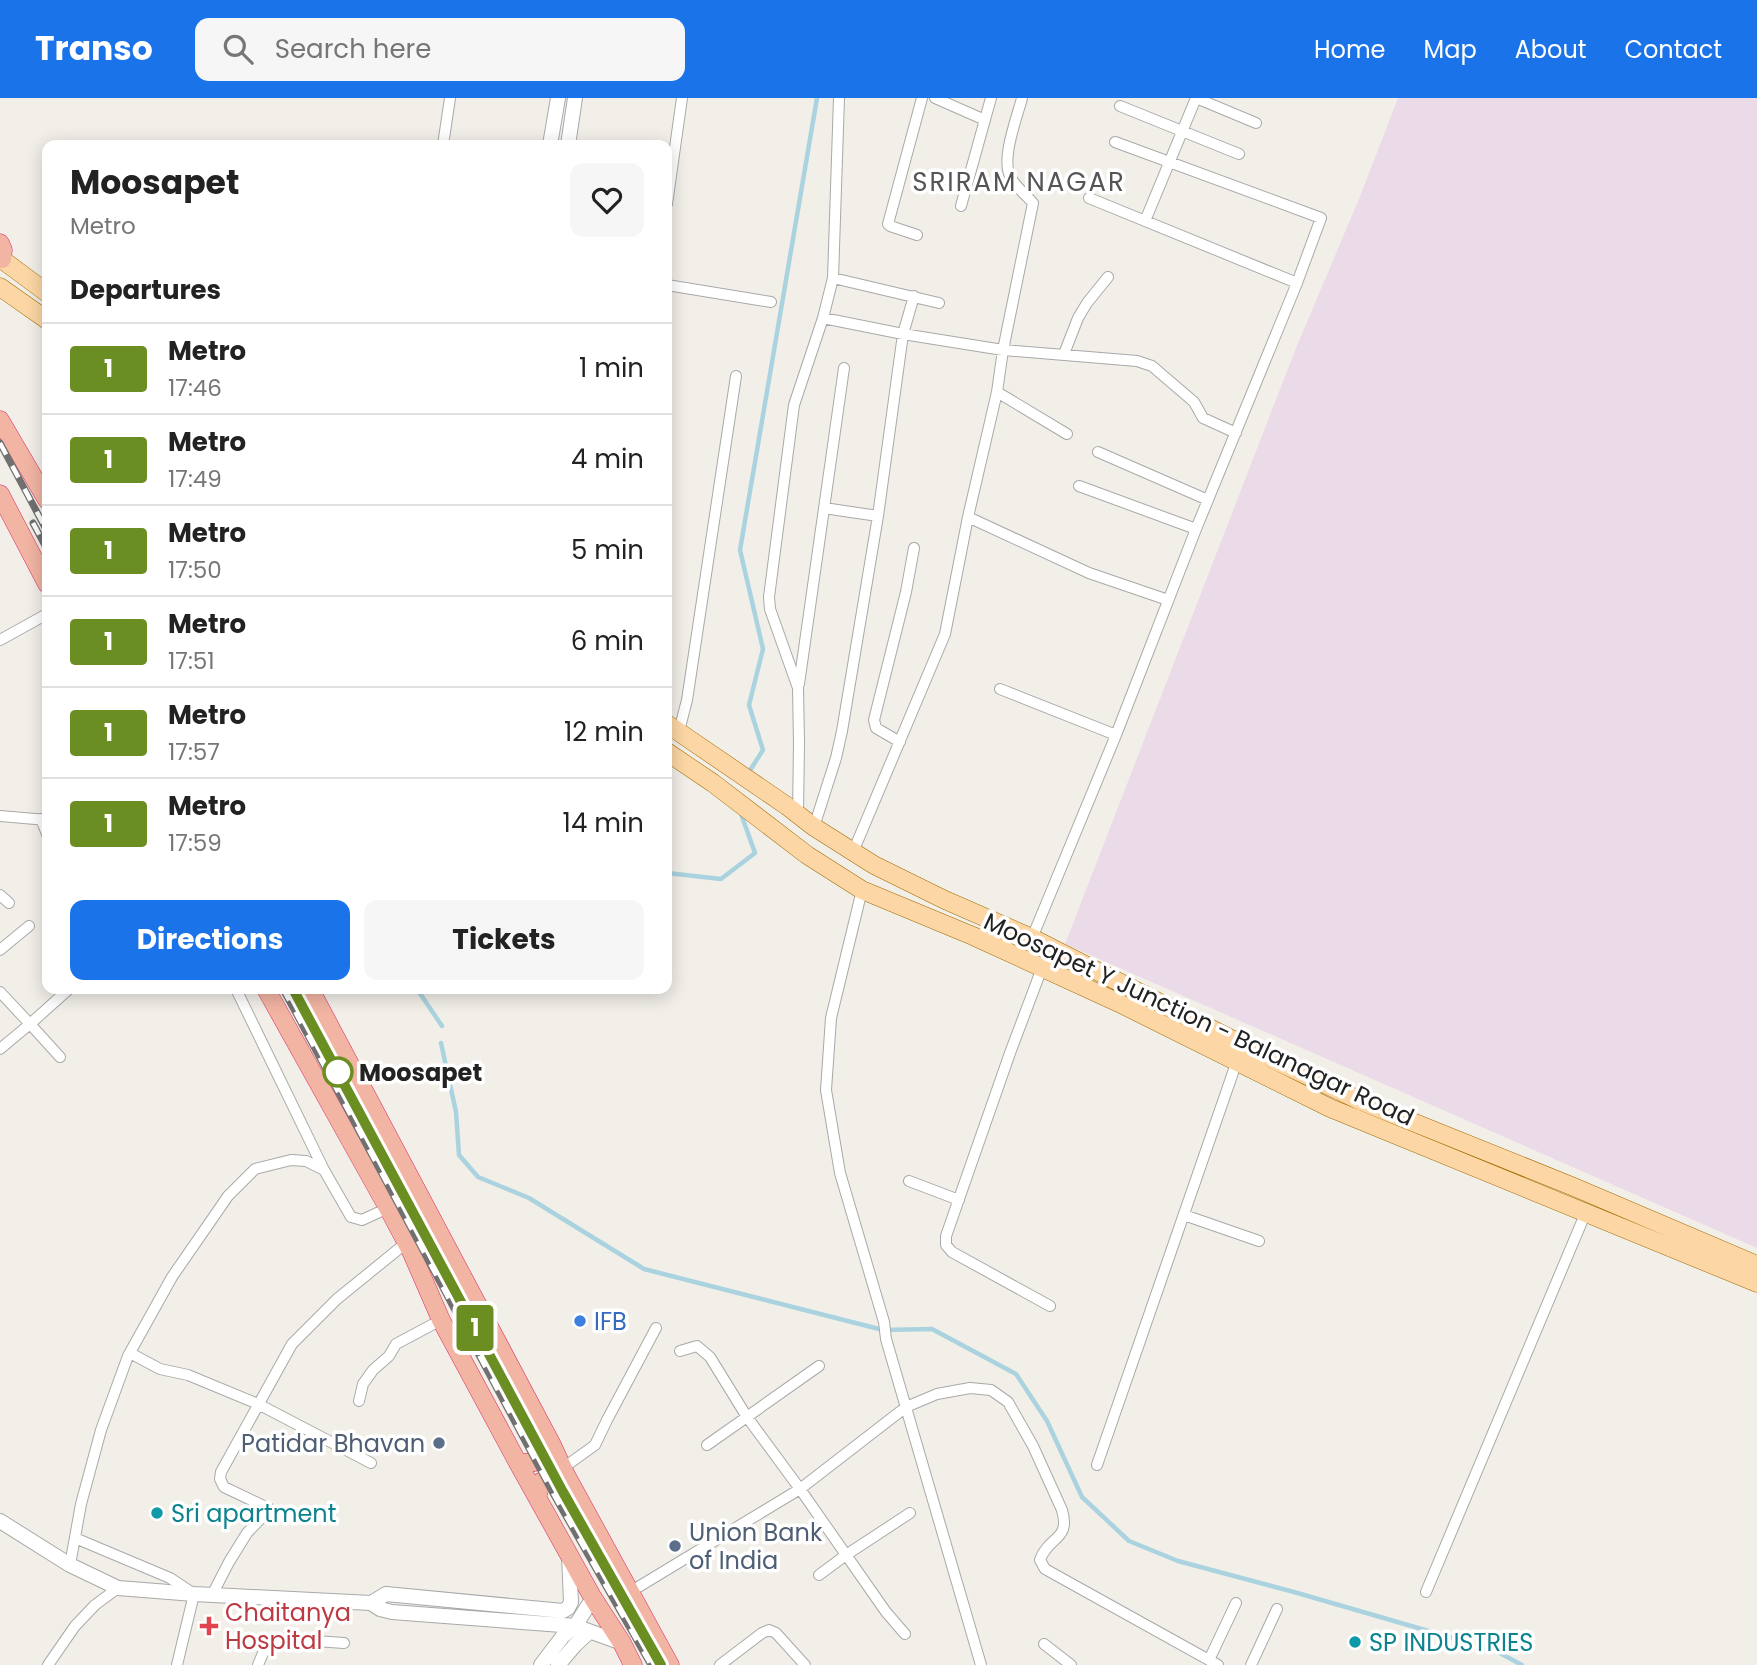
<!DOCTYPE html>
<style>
:root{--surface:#fff;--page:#f6f6f6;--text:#222;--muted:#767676;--line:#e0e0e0;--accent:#1a73e8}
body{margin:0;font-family:Poppins,sans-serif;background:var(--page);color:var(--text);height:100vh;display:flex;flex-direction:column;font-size:26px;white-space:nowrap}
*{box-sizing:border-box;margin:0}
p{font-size:23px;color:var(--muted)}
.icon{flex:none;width:38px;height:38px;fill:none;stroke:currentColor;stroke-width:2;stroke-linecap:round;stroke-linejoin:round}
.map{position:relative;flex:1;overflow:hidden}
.panel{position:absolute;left:42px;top:42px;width:630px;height:854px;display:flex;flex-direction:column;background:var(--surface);border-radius:14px;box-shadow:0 4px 18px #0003}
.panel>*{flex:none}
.badge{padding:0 14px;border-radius:5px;font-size:24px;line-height:46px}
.map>.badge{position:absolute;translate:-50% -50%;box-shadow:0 0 0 4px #fff}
h2{padding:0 28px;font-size:26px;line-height:63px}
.round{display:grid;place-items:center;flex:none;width:74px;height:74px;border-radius:14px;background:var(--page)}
.headline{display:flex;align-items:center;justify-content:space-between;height:119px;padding:0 28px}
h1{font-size:33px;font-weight:700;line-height:52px}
.button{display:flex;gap:14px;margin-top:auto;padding:14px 28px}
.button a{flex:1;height:80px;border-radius:14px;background:var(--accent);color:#fff;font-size:28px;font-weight:700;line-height:80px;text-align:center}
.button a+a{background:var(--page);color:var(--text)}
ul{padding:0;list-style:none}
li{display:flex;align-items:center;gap:21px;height:91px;padding:0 28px;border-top:2px solid var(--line)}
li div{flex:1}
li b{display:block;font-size:26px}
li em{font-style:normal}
li .badge{min-width:77px;font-weight:700;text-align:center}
header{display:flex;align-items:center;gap:42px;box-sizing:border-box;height:98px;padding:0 35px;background:var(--accent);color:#fff}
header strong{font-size:33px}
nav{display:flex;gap:38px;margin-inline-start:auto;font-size:24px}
.search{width:490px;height:63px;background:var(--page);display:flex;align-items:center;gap:18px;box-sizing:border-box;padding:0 24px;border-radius:14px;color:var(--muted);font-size:26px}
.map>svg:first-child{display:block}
.industrial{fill:#ebdbe8}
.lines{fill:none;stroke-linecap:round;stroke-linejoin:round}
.stream{stroke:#aad3df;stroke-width:4.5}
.minor-casing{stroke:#a9a9a9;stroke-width:12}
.tertiary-casing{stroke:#a9a9a9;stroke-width:16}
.primary-casing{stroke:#a06b00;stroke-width:19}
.trunk-casing{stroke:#dc2a67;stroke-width:19}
.minor{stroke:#fff;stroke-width:10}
.tertiary{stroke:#fff;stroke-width:14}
.primary{stroke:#fcd6a4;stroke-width:18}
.trunk{stroke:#f2b4a3;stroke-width:18}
.rail-casing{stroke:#707070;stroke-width:7}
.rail{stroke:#fff;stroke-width:4.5;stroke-dasharray:13;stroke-linecap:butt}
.line-casing{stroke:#fff;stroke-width:16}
.line{stroke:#6b8e23;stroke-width:10}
.stop-dot{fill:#fff;stroke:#6b8e23;stroke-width:3.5}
.shop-dot{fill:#3f7fe0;stroke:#fff;stroke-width:2.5}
.service-dot{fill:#5c6f8a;stroke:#fff;stroke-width:2.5}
.culture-dot{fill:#0f9aa8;stroke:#fff;stroke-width:2.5}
.health-dot{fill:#e0444e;stroke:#fff;stroke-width:2.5}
.labels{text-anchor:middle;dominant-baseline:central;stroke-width:7;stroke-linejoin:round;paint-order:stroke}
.street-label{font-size:24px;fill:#222;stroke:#fff}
.stop-label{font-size:24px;font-weight:bold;fill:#222;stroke:#fff;text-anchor:start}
.shop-label{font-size:24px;fill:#366cbe;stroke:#fff;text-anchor:start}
.service-label{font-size:24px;fill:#4e5e75;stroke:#fff;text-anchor:end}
.culture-label{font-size:24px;fill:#0d838f;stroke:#fff;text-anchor:start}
.health-label{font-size:24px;fill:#be3a42;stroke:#fff;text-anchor:start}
.neighbourhood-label{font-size:26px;letter-spacing:2px;fill:#555;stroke:#fff}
</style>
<header>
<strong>Transo</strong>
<div class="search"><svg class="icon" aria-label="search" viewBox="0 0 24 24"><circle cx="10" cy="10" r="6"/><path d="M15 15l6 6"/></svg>Search here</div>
<nav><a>Home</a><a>Map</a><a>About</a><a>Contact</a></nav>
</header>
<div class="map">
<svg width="1757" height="1567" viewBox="0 0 1757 1567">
<rect width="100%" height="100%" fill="#f2efe9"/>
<path class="industrial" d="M1398,0h359v1150l-692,-304 231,-596 63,-149z"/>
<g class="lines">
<path class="stream" d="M749,674l14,-22 -14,-45 14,-56 -23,-99 77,-452
M667,775l54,6 34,-26 -15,-42
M417,891l25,37
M441,945l15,69 3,43 19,22 51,21 115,71 239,61 49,-1 84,45 31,47 35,76 47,44 49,20 116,31 200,58 28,15"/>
<g class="minor-casing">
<path id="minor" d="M935,0l50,22
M1196,0l60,25
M1120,8l119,48
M1115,44l206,76 -24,65 -101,246 -80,206
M443,47l7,-47
M1089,100l208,85
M667,106l15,-106
M961,108l30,-108
M1145,123l51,-123
M917,137l-27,-9 -2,-2 34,-126
M833,180l106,25
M667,187l104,17
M823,220l80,16 100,16 134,11 15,5 42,36 9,16 33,15
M1064,256l14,-36 9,-15 21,-26
M997,294l70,42
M1098,354l110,48
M1079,388l117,43
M824,410l54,8
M968,419l121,56 79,27
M0,542l47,-26
M799,586l45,-316
M1000,591l116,46 -84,203
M679,633l8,-31 49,-324
M900,644l-24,-14 -2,-8 32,-128 8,-44
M798,717l1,-72 -1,-55 -28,-79 -1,-12 25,-192 29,-87 10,-40 6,-180
M0,718l47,4
M41,721l6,15
M814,729l22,-69 6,-27 36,-215 25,-182 11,-38
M853,754l92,-218 23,-117 29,-125 6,-42 30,-147c-7,-8 -17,-16 -22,-25 -11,-18 6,-60 11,-80
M862,792l-31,128 -5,72 14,83 44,149 2,17 95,326
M0,797l9,8
M0,852l29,-24
M1042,870l-32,85 -64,183v9l6,7 98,54
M236,891l88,181
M0,894l30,32 -30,25
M60,959l-30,-33 39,-35
M909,1083l50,19
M1184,1117l75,26
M680,1253l17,-5 13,11 37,60 53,72 86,123 19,22
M130,1255l30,16 28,6 70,29 113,59
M359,1303l4,-17 10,-14 16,-14 7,-12 45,-24
M707,1347l112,-79
M1097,1367l140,-404
M563,1370l32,-23 12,-25 49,-92
M75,1440l95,40 24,16 -17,71
M70,1467l11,-61 20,-74 27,-74 44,-79 56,-81 27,-27 36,-9 15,1 18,9 27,47 11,3 26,-12
M819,1477l27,-20 64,-42
M630,1494l170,-103 106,-82 31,-13 33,-6 21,2 17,12 25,44 29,64c9,31 -14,26 -22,50l5,9 173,96
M1426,1494l160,-380
M212,1497l17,-33 18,-29 23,-24 -46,-22 -4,-8 1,-7 71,-128 45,-45 69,-56
M1044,1546l27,21
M1209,1562l27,-57
M48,1567l27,-39 20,-21 23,-17
M258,1567l8,-19 7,-8 71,5
M720,1567l42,-32 7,-3 7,3 29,32
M1251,1567l26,-56"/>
</g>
<g class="tertiary-casing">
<path id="tertiary" d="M550,47l8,-47
M568,47l7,-47
M0,1423l70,44 48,23 76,6 177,9 9,6 12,3 183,14 47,17
M371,1505l15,-9 177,17 5,-3 3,-6 -2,-47
M541,1567l22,-29 12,-10 18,-28
M558,1567l17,-20 14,-13"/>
</g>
<g class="primary-casing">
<path id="primary" d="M0,160l47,35
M0,189l47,33
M667,626l120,82 27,21 60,38 71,35 87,38 217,110 114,54 211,85 183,78
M667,654l46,31 94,72 55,35 111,46 146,67 211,105 427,175"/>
</g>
<g class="trunk-casing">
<path id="trunk" d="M0,145l3,7 -1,9
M0,322l47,80
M0,396l47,90
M266,891l122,219 23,43 30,69 77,143 75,135 29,45 11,22
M310,891l242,456 14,30 104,190
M518,1365c16,0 30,0 34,-18
M537,1399l5,-16 13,-4 11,-2"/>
</g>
<use href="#minor" class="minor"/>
<use href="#tertiary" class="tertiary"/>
<use href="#primary" class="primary"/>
<use href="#trunk" class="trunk"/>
<g class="rail-casing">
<path id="rail" d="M0,345l47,88
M33,425l14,26
M283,891l271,506 97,170"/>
</g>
<use href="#rail" class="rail"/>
</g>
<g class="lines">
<g class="line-casing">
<path id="line" d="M293,891l270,503 98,173"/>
</g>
<use href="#line" class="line"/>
</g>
<circle class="stop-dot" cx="338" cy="974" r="14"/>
<circle class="shop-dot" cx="580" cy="1223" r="7"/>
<g class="service-dot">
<circle cx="439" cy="1345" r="7"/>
<circle cx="675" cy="1448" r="7"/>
</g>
<g class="culture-dot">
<circle cx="157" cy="1415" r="7"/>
<circle cx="1355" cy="1544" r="7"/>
</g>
<path class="health-dot" d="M205.5 1517.5h7v7h7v7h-7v7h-7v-7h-7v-7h7z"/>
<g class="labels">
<g class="street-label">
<text transform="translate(1199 921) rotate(25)">Moosapet Y Junction - Balanagar Road</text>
</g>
<g class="stop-label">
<text x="359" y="974">Moosapet</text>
</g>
<g class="shop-label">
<text x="594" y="1223">IFB</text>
</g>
<g class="service-label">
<text x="425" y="1345">Patidar Bhavan</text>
<text x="689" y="1434" text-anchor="start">Union Bank<tspan x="689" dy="28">of India</tspan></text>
</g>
<g class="culture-label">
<text x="171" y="1415">Sri apartment</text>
<text x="1369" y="1544">SP INDUSTRIES</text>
</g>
<g class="health-label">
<text x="225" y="1514">Chaitanya<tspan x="225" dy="28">Hospital</tspan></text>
</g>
<g class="neighbourhood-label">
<text x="1019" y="84">SRIRAM NAGAR</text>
</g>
</g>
</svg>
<b class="badge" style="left:475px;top:1230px;background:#6b8e23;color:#fff">1</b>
<section class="panel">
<div class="headline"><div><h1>Moosapet</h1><p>Metro</p></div><a class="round"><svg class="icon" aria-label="heart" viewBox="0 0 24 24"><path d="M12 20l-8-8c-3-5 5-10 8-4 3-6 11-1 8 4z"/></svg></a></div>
<h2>Departures</h2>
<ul>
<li><span class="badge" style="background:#6b8e23;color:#fff">1</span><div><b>Metro</b><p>17:46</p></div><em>1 min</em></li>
<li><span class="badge" style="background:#6b8e23;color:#fff">1</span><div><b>Metro</b><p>17:49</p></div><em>4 min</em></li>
<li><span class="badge" style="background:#6b8e23;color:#fff">1</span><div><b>Metro</b><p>17:50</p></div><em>5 min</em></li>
<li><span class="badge" style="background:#6b8e23;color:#fff">1</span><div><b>Metro</b><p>17:51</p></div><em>6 min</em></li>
<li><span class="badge" style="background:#6b8e23;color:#fff">1</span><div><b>Metro</b><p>17:57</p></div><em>12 min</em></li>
<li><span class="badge" style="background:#6b8e23;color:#fff">1</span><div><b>Metro</b><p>17:59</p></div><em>14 min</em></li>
</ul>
<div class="button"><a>Directions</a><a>Tickets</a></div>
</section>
</div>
